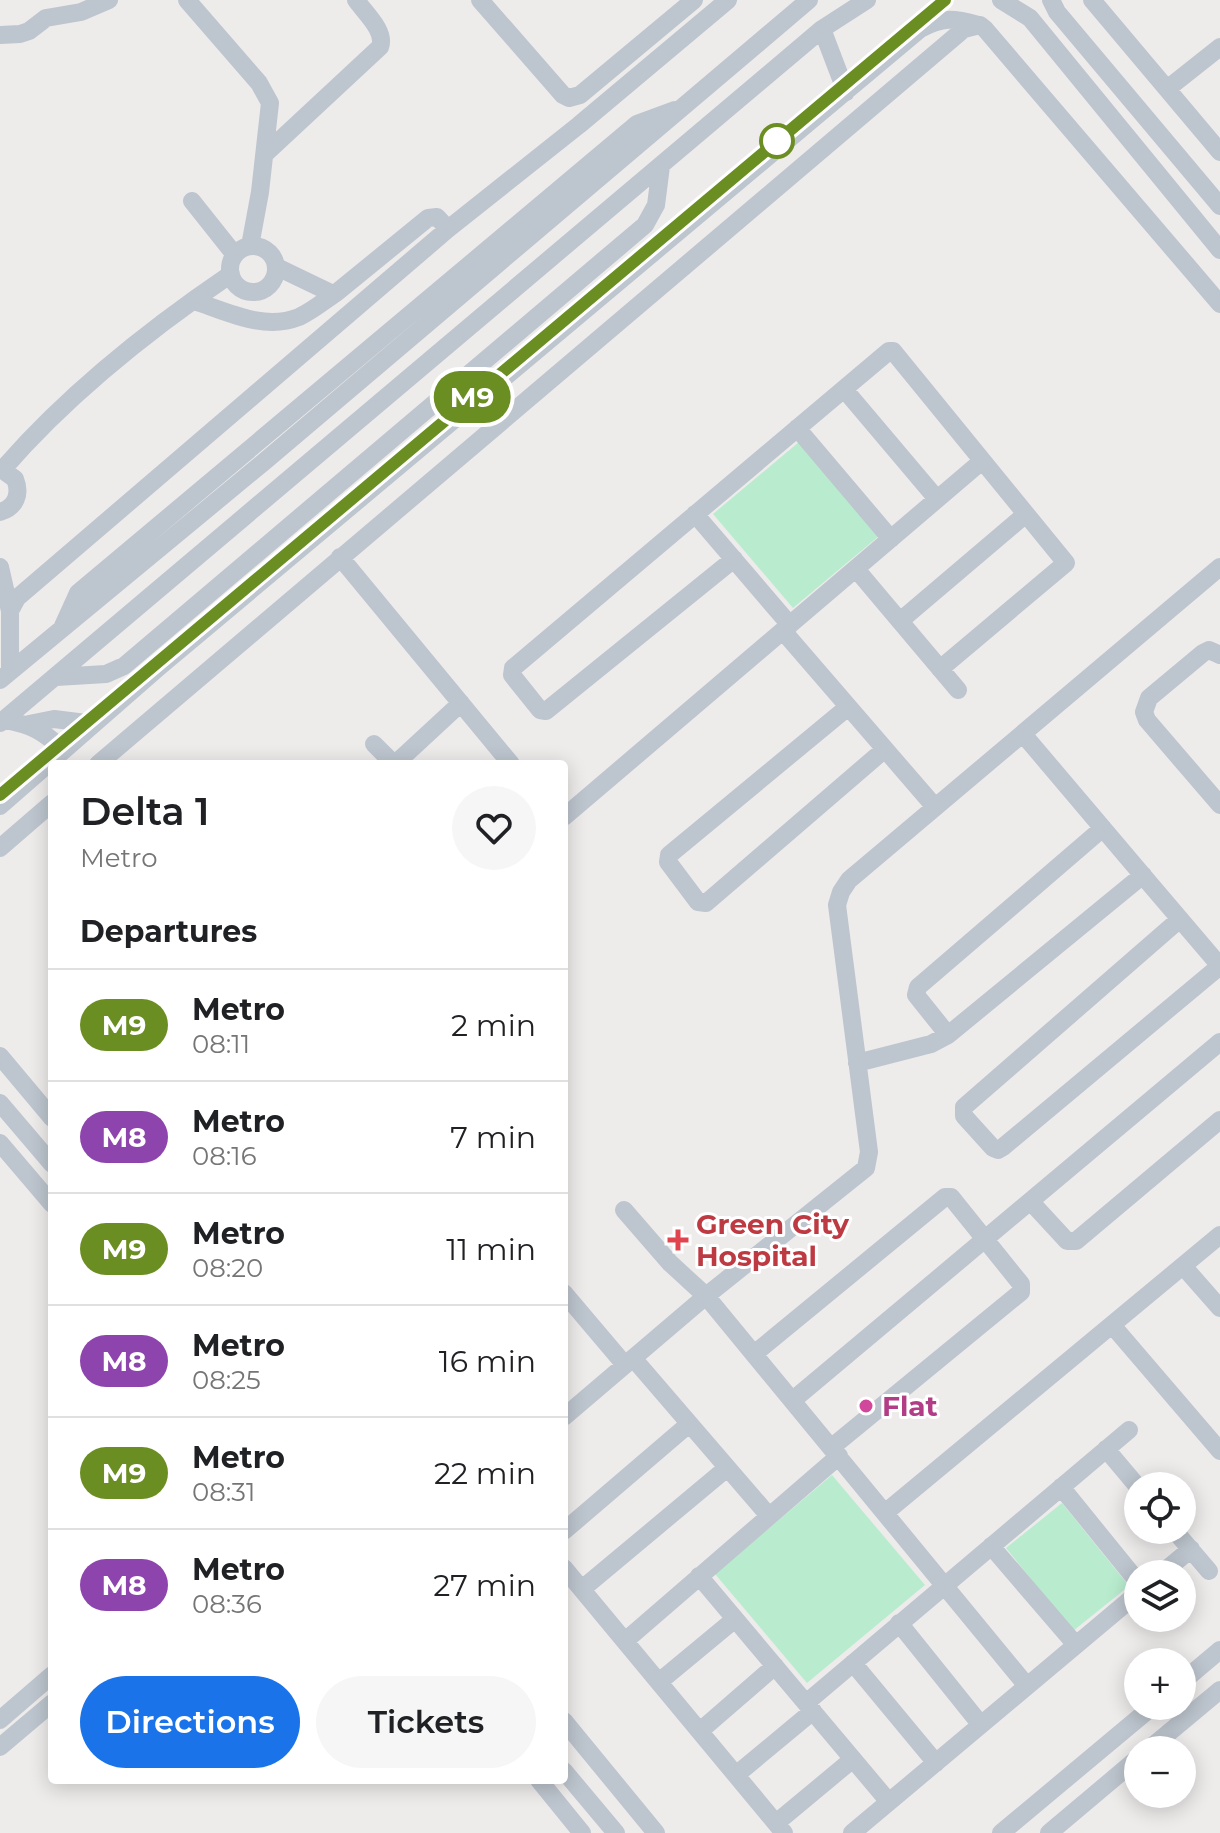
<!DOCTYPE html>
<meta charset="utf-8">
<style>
:root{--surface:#fff;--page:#f6f6f6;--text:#202124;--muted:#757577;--line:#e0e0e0;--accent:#1a73e8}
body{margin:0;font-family:Montserrat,sans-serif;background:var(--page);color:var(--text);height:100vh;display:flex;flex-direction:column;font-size:30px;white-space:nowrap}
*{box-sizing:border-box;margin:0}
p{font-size:26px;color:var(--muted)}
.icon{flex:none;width:44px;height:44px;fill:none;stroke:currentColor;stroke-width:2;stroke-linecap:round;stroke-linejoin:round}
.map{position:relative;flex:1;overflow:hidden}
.drawer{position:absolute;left:48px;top:760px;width:520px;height:1024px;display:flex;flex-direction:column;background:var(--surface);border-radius:8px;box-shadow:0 4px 20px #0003}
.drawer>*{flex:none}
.badge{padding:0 16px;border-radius:26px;font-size:28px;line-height:52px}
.tools{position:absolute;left:1124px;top:1472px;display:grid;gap:16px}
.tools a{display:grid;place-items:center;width:72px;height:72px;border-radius:50%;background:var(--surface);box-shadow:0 4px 20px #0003;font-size:40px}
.map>.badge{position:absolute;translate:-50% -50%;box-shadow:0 0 0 4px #fff}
h2{padding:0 32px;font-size:30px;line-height:72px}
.round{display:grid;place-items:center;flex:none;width:84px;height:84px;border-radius:42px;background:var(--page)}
.head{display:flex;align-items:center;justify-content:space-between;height:136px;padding:0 32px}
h1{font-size:38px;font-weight:600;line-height:60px}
.primary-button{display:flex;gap:16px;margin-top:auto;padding:16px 32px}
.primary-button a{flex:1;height:92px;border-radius:48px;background:var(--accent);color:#fff;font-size:32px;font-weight:600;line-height:92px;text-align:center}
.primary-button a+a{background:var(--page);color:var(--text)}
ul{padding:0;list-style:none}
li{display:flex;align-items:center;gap:24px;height:112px;padding:0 32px;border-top:2px solid var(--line)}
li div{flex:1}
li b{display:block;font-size:30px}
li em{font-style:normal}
li .badge{min-width:88px;font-weight:700;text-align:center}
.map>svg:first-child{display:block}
.green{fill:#b9eccf}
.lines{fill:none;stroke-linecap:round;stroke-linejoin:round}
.minor{stroke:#bdc5ce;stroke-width:18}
.rail{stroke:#aeb0b6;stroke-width:4}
.line-casing{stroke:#fff;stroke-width:18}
.line{stroke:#6b8e23;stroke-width:12}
.stop-dot{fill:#fff;stroke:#6b8e23;stroke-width:4}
.health-dot{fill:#e0444e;stroke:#fff;stroke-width:3}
.hotel-dot{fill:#d1479c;stroke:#fff;stroke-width:3}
.labels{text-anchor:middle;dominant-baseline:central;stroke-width:6;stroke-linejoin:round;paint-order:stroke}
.health-label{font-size:28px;font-weight:bold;fill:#be3a42;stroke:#fff;text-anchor:start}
.hotel-label{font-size:28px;font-weight:bold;fill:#b23c85;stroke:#fff;text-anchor:start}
</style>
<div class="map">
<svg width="1220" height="1833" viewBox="0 0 1220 1833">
<rect width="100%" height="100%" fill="#eeebeb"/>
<path class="green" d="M799,442l80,94 -86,72 -80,-94z
M832,1475l93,110 -118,98 -92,-109z
M1062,1503l67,83 -56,45 -67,-83z"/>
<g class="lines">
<path class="minor" d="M187,0l72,83 11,20 -10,89 -10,54
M480,0l83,95 6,3 11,-3 114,-95
M1001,0l29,18 190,232
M1051,0l6,12 163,194
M1092,0l128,152
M822,29l24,63
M0,35l20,-1 9,-3 17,-13 35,-6 28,-12
M1167,89l53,-42
M265,154l115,-107c6,-16 -15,-34 -24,-47
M192,201l43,54
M230 269a23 23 0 1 1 46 0a23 23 0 1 1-46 0Z
M277,267l54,26h5l92,-75 9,-1 11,12
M194,301c34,11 70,30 105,16 13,-6 25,-16 37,-24
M844,389l93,110
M797,428l94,111
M0,468l15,11c6,15 1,28 -15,33
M3,469c64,-74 147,-140 228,-195
M695,514l95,111
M340,557l171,207
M734,559l-188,152 -6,-1 -28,-35 1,-7 376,-317h4l173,212 -126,106
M0,567l10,44
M856,569l102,121
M900,621l126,-107
M63,626l15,-33 559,-469 38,-14
M783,631l152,176
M1220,655l-11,-5 -6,3 -54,45 -5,14 3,8 73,85
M10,672v-61l7,-13 431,-369 131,-104 149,-125
M56,677l50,-3 18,-8 521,-441 11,-20 5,-39
M0,680l265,-219 544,-461
M848,707l-179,148 -1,7 30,40 8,1 179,-154
M4,720c29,5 38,11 60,30
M0,723l822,-694 45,-29
M29,724l25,-5 40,5
M1023,734c65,77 131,155 197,232l-217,181 -5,3 -5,-2 -29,-32v-9l216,-188
M374,744l20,20
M98,764l866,-735 16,-4 5,4 235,275
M395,764l66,-61
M0,806l159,-139 761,-638c23,-12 33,-11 58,-4
M564,817l418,-356
M0,848l52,-45
M948,1035l-32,-40 2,-8 185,-159
M0,1056l52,62
M857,1063l74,-19 17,-9 195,-160
M0,1103l52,61
M0,1143l52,61
M1031,1202l36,39h9l144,-121
M624,1210l46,53 36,33 321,390
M1183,1266l37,42
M564,1293l61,72
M1112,1325l108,126
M754,1354l191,-157h6l70,87v8l-189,155
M633,1358l136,158
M793,1400l427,-358
M564,1417l142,-121 160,-128 3,-16 -32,-247 4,-13 8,-12 371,-313
M1106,1449l32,38
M1061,1487l77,95
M886,1512l334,-277
M1174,1530l35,41
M564,1531l125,-107
M991,1546l85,99
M564,1568l220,265
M1161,1574l30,-25
M699,1576l190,226
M582,1589l145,-121
M899,1623l82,102
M625,1641l214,-185
M853,1663l83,100
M659,1682l76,-63
M1182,1682l38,-32
M806,1703l323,-273
M0,1720l52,-45
M564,1721l92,112
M700,1731l75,-65
M0,1747l52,-44
M1148,1750l72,-60
M564,1771l52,62
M736,1775l77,-64
M539,1780l43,53
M776,1823l77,-64
M852,1833l286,-240
M1001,1833l152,-127
M1049,1833l89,-75"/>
<path class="rail" d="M0,794l945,-794"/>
</g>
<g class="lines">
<g class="line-casing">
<path id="line" d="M0,795l945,-795"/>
</g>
<use href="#line" class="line"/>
</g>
<circle class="stop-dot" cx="777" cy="141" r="16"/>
<path class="health-dot" d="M674 1228h8v8h8v8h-8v8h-8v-8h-8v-8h8z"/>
<circle class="hotel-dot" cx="866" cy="1406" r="8"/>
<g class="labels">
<g class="health-label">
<text x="696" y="1224">Green City<tspan x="696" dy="32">Hospital</tspan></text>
</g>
<g class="hotel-label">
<text x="882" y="1406">Flat</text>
</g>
</g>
</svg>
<div class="tools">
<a><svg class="icon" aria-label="locate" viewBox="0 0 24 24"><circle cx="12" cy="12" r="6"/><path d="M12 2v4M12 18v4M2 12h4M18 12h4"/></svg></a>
<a><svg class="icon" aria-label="layers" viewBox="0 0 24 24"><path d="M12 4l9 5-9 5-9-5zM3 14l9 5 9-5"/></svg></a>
<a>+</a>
<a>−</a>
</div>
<b class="badge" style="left:472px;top:397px;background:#6b8e23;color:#fff">M9</b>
<section class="drawer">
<div class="head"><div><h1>Delta 1</h1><p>Metro</p></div><a class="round"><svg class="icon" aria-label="heart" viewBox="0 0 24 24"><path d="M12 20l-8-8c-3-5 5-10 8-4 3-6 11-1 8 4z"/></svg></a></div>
<h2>Departures</h2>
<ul>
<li><span class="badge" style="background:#6b8e23;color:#fff">M9</span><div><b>Metro</b><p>08:11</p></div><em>2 min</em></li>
<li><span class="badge" style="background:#8e44ad;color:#fff">M8</span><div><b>Metro</b><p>08:16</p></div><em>7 min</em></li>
<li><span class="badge" style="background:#6b8e23;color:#fff">M9</span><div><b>Metro</b><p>08:20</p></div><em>11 min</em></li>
<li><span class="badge" style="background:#8e44ad;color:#fff">M8</span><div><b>Metro</b><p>08:25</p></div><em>16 min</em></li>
<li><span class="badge" style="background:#6b8e23;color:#fff">M9</span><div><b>Metro</b><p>08:31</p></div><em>22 min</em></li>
<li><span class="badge" style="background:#8e44ad;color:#fff">M8</span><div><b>Metro</b><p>08:36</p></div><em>27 min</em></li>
</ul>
<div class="primary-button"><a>Directions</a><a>Tickets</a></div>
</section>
</div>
